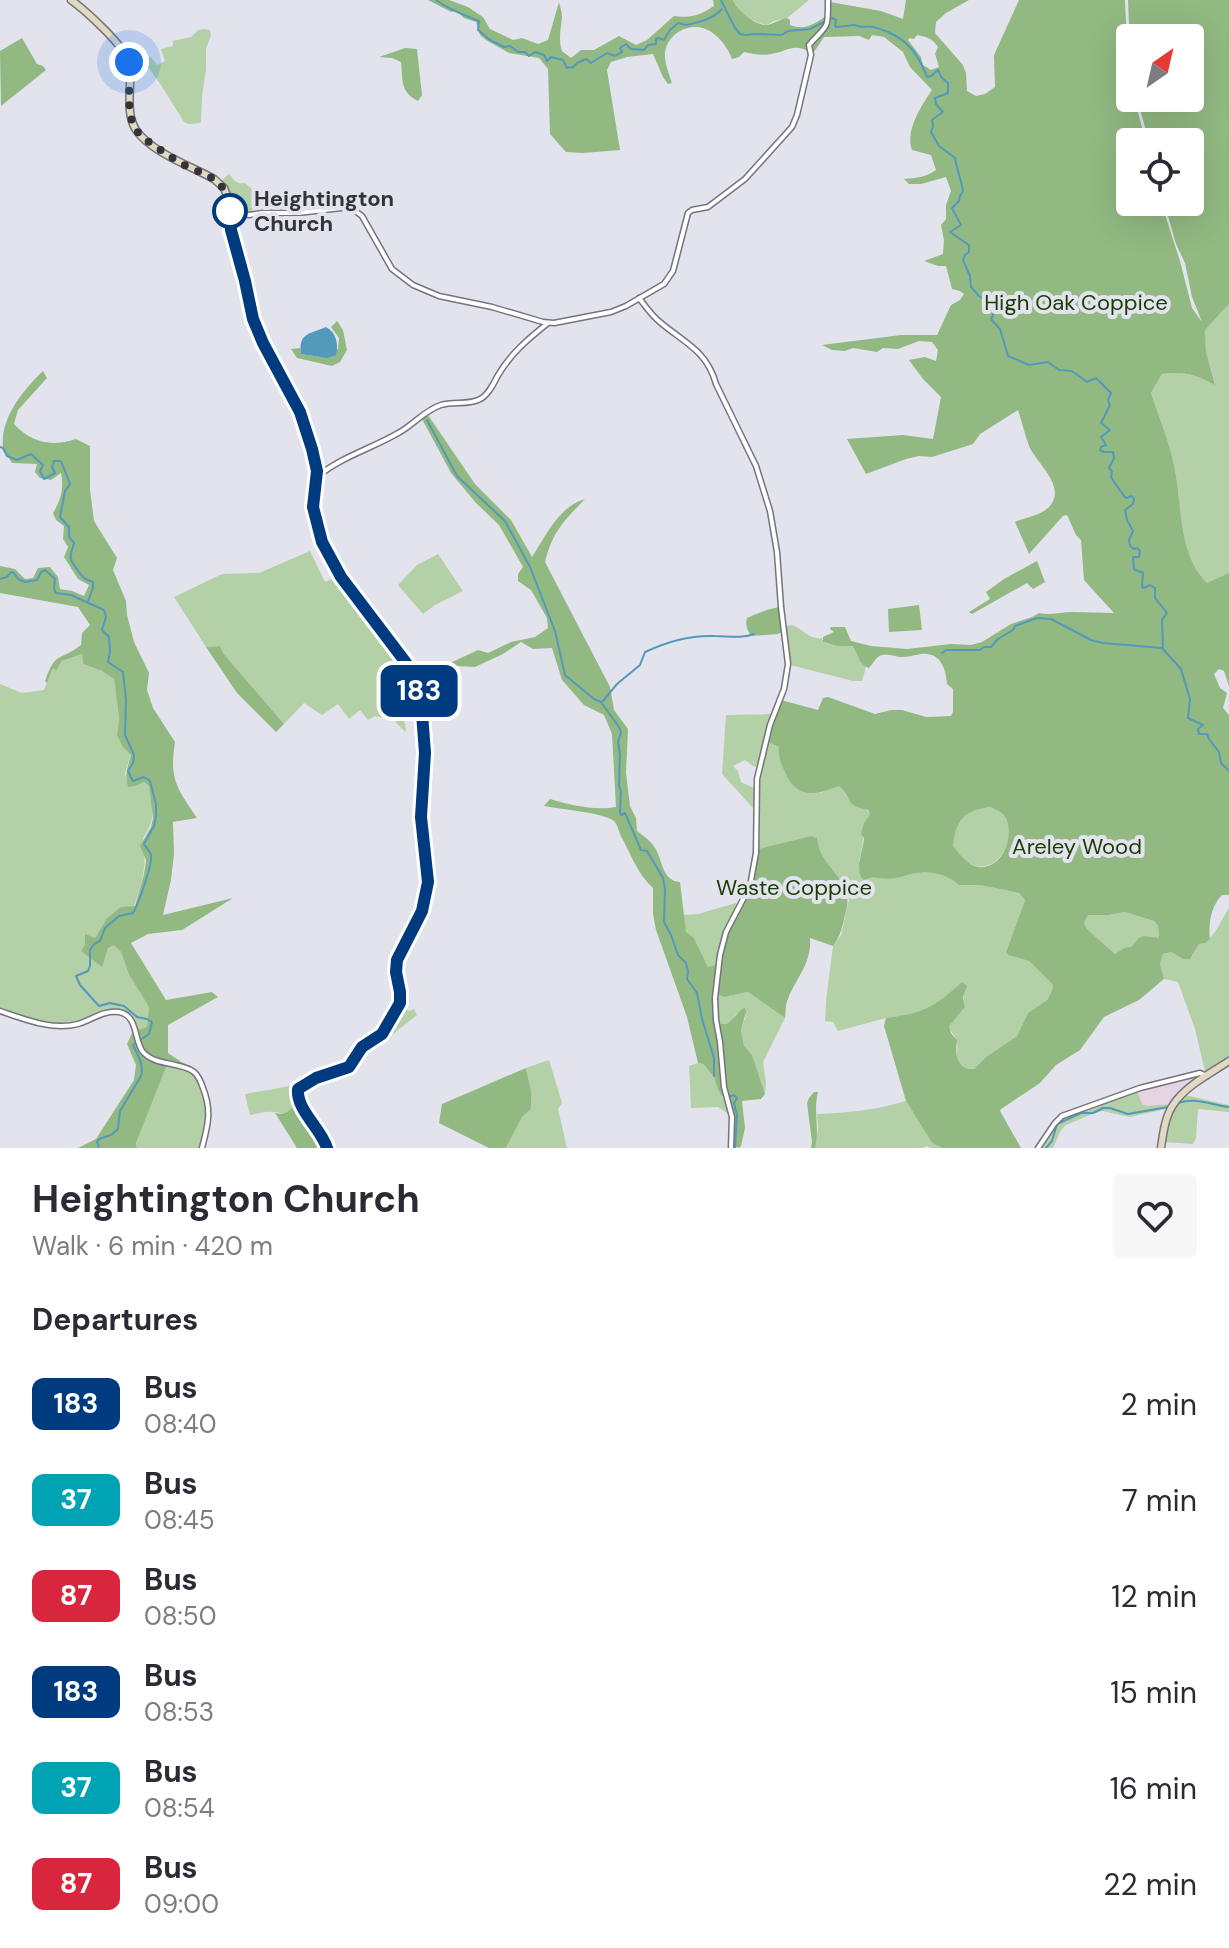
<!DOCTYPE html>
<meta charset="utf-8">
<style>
:root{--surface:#fff;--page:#f7f7f7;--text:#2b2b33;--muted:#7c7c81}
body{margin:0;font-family:"DM Sans",sans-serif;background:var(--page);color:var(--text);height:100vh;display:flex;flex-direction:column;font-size:30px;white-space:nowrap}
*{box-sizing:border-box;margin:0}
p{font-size:26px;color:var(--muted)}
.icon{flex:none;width:44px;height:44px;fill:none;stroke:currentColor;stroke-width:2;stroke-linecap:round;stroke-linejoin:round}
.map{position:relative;height:1148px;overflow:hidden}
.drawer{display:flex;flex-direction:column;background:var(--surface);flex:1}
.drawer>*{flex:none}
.badge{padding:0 16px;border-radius:12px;font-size:28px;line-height:52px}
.needle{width:52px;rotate:34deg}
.buttons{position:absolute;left:1116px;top:24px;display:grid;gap:16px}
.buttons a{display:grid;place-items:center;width:88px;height:88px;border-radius:8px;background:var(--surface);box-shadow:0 8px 32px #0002;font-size:40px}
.you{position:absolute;width:40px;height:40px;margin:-20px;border:6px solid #fff;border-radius:50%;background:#1a73e8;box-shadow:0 0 0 12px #1a73e833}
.map>.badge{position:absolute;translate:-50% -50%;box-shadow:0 0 0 4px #fff}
h2{padding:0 32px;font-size:30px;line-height:72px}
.round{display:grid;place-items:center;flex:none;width:84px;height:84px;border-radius:8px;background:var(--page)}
.summary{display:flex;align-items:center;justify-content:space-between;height:136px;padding:0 32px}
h1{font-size:38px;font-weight:700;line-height:60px}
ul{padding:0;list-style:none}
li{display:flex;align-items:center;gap:24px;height:96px;padding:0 32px}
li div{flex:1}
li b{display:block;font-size:30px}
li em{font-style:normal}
li .badge{min-width:88px;font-weight:700;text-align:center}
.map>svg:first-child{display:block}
.commercial{fill:#e6d3e3}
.green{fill:#b3d0a7}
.forest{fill:#92b982;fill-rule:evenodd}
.water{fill:#5399bc}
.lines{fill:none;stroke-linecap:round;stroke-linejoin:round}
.stream{stroke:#5399bc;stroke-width:2}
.street-casing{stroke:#75747e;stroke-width:7}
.secondary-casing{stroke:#75747e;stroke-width:9}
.street{stroke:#fff;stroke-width:4}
.secondary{stroke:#e1dac1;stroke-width:6}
.line-casing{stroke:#fff;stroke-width:18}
.line{stroke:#003b80;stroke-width:12}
.walk{stroke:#343438;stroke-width:8;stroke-dasharray:0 14.4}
.stop-dot{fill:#fff;stroke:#003b80;stroke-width:4}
.labels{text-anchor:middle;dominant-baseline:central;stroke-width:8;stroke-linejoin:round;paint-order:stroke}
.stop-label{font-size:22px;font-weight:bold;fill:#343438;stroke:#e3e3ee;text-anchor:start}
.park-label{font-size:22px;fill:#183c01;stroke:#e3e3ee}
</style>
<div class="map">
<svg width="1229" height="1148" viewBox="0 0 1229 1148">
<rect width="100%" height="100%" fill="#e3e3ee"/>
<path class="commercial" d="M1195,1075l2,3 -21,20h-3l-2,3v3l-24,2 -5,-2 -5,-14z"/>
<path class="green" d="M733,0h76l-22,18 -13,3 -7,4c-13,-2 -30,-12 -34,-25z
M205,29l5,1 1,5 -5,14v21l-4,26 -1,26 -1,1 -11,1 -5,-2 -23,-37 -18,-25 8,-3 6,8 8,-4 -4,-12 12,-3v-5l18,-4 7,-7z
M229,174c4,6 9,11 16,9l15,13 -9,17 -13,-1c-9,-9 -9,-21 -17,-31z
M1229,304v269l-22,11c-30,-32 -24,-79 -33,-119 -5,-24 -15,-48 -23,-72l11,-19c23,-3 33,1 53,10l-9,-33 -1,-21z
M310,551l15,31 13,-6 75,103 4,21 -14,16 3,13 -1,3 -11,-12 -19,-4 -7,4 -8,-10 -11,9 -11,-15 -16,11 -18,-12 -20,21 -61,-71 -3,-7 -14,1 -32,-50 48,-23 37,-1z
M438,554l25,37 -28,14 -12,9 -25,-29 19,-20z
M792,625c11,4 17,15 30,13l2,5 13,3h15l14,21 -4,14h-9l-63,-16 -4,-39z
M82,654l1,10 19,7 12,8 5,39 -2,17 5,11 9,8 -6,19 3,14 8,-1 8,-4 5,4c3,22 8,32 -6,52 4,30 0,40 -9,68l-27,12 -12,20 -10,6 -4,7 21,15 6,-18 6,-4 7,8 8,23 20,32 -2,20 -11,3 -10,-17c-11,-1 -21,-3 -32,2 -8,3 -15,7 -24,8 -24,3 -48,-6 -70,-15v-324l22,9 22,-3 8,-20h4l6,-9z
M771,714l-13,53 -5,-1 -8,-6 -12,6 5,5 3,11 13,6v21l-32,-35 4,-59z
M767,741l12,6 41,46 19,-7c5,4 6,10 11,14 7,5 15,7 20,14 -9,13 -5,30 -11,46l9,18h27l20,-5h20l16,5 8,7h21l39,8 6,7 -19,52 2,3 21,6 24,24 -1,6 -5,9 -19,13 -11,23 -31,21 -12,12c-26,-1 -13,-17 -18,-30 -2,-5 -6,-8 -8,-13l17,-19 -3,-24 -19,17 -18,10 -18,5 -21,3 -48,13 -5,-9 -8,-1 1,-20 7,-55 8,-11 8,-36 -29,-47 -3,-13 -6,-3 -53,13v-68z
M990,807c2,1 10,5 12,6 21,18 -6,71 -36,48 -5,-4 -9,-10 -13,-15 2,-27 11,-35 37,-39z
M736,903l2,3c-11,19 -18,36 -21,58l-9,3 -14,-29 -8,-5 -3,-18 15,-1z
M1229,908v150l-21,15 -3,-2 -10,-42 -17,-47 -14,-3 -4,-15 3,-10 8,-2 12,7 9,-3 7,-12c15,-3 22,-24 30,-36z
M1125,912l29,9 4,5 1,12 -35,10 -9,6 -28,-25 -3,-6 4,-8h21z
M748,992l37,26 -22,44 3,20 -1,12 -13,-38 -8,-10 -3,-16 5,-15 -9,-2 -10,11h-9l-1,-30 7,3z
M401,1005l8,6 5,-2 3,6 -65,51 12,-18 19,-12z
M549,1060l13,43 -4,6 9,39h-61l16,-31 9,-8v-19l-5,-22z
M698,1063c9,0 9,9 16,13l16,39 -12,-8 -27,1 -2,-42z
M167,1065l21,6 10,8 10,33 -8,36h-63l-1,-5z
M290,1086l2,3 3,-2 2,15 27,43 -2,3 -25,-45c-11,13 -10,10 -25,9 -7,-1 -15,2 -22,3l-5,-21z
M1137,1090l5,14 5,2 24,-2 -6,14 1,-9 -36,8 -28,-6 -12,4 -24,10 -5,5 -8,18h-13l20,-30z
M1185,1095l44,10v7l-31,-3 -2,29 -3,6 -29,-2 8,-31z
M906,1101l26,42 10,5h-12l-3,-2 -4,2h-108l3,-20 -1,-14c30,-1 60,-4 89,-13z"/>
<path class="forest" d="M428,0h21l19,7 15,10 7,12 23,11 9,-2 16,6 10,-4 11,-38c1,5 3,10 3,15 -1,12 -4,22 0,34l9,7 10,-8h13l25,-14 17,9 11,-5 27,-24c19,2 24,0 40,-10l-1,-6h20c3,10 24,27 35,25 6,-2 13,-6 19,-7l3,2v5c15,6 25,-1 37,-10l-1,13 -16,13 -2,10c-15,-8 -22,1 -37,3 -9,2 -18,0 -27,-2l-5,5 -7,2c-4,-10 -9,-18 -18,-25 -18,-15 -45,-4 -49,18 -1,10 4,22 7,31l-4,1 -5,-7 -10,-23 -26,3 -16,5 -4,8 13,80 -37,3 -17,-1 -16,-18 -2,-65 -9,-11 -30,-5 -23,-13 -6,-5 -4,-13 -12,-4 -7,-7 -6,1z
M906,0h63l-23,13 -10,9 -1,11 28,32 3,8 1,18 9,5 9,-2 10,-7 -1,-32 25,-55h106c1,33 5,65 5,98h4l12,44h-16v60h31l19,59 12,47 10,14 -10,-25 -7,-34 -9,-19 -12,-42h26v-60h-41l-12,-44h53v-60h-60v10l-2,-48h101v304l-24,26 1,21 9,34c-18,-10 -31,-14 -53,-11l-11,19c8,24 18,48 23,72 9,40 3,88 33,118l22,-10v113l-5,-15 -5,-2 -5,5 6,14 7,5 -4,15 6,7v180h-7c-11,11 -14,29 -12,44l-5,4 -6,1 -9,15h-7l-12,-7 -8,2 -3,10 4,15 -25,21 -35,17 -24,33 -24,15 -16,18 -39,26 -1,2 21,37h-79l-10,-5 -26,-42 -22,-75 2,-8c37,-5 48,-10 76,-36l5,4 -4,11 2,10 -16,19 2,7 6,7c-2,14 -1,30 17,29l12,-12 31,-21 11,-23 19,-13 5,-9 1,-6 -24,-24 -21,-6 -2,-3 19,-52 -6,-7 -39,-8h-21c-12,-11 -27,-14 -43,-12 -7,1 -13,4 -20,5 -11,2 -22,-3 -33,2 -9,-13 0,-27 1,-42l-3,-4 3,-11 6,-9 -2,-4c-24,-5 -15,-11 -29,-24 -23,9 -42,14 -54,-14 -4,-8 -7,-16 -6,-25l-13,-6 4,-15 11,-26 37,10 5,-12 5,-1 47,17 16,-4h11l24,7 25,-1 2,-4v-23l-6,-5c-1,-16 -7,-32 -26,-30 -7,1 -13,3 -19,3 -7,0 -13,-4 -20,-2 -6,1 -9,9 -13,13 -11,-4 -10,-14 -17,-22h-15l-14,-4v-5l11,-5 -4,-3 1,-2h14l6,14 20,5 36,3 44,-5 20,1 11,-3 29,-18 21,-7 7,-4c11,3 22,-1 33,-1 14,0 29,1 42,1l-30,-33 -3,-40 -5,-5 -9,-20 -4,1 -34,38 -14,-32c11,-5 25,-6 34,-15 19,-20 -13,-44 -20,-61 -4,-11 -7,-24 -11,-36l-38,24 -7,10 -41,13 -13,-1 -13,3 -40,15 -19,-35 56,-4 30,4 8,-42 -18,-18 -14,-19 16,-3 11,4 2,-11 -6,-8 -13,-1 -21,8 -15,-1 -6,4 -24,-4 -8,3 -13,-1 -10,-5 79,-10h36l14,-30 9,-5 4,-6 -4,-3 -8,-2 -6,-23h-8l-14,-5 19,-7 1,-14 -3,-15 5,-6v-14l5,-14 -5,-14 -25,7h-12l-5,-5c13,-1 22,-2 32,-9l-5,-15 -19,-5c-7,-19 9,-44 20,-60l-22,-23 -7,-15 -19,-15 -12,-2 -3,5 -10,-4 -35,1 -12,18 -2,-9c17,-23 20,-11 20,-44l51,9 22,8zM917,35c10,2 15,3 21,12l-3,7 4,13 -8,3 -8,-5 -2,-8 -13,-17 1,-2 5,1zM990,807c6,3 13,5 16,11 9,19 -4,52 -28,49 -11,-2 -18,-13 -25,-21 3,-27 11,-35 37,-39zM1125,912l29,9 4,5 1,12 -16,-2 -4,2 -7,8 -8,2 -9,6 -28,-25 -3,-6 4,-8h21z
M22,38l15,26 6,2 3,4 -45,36 -1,-55z
M405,48l12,1 5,46 -4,6c-18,-9 -15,-21 -17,-39l-9,-4 -13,-1z
M337,321l6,9 4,20 -7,12 -8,4 -35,-8 -6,-9 9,-1 1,6 20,3 17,-8 1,-11 -8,-11z
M43,371l4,7 -29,32 -4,14c18,19 37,23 62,15l14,7v43l4,32 23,37 -4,12 13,31 1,14 7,27 15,31 -2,17 6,18 22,34c-6,38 2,46 22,76l-24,4 1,32 -3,26 -8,35 70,-17 -51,32 -34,4 -17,9 35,57 46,-8 6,5 -50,28v28l21,14c-28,-7 -44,-5 -53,-37l11,-3 2,-20 -20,-32 -8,-23 -7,-7 -6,3 -6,19 -21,-16 4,-7v-10l10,4 12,-20 14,-11 14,-1 9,-32 2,-14 -6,-14 11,-19 2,-9 -4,-32 -5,-4 -8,4 -8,1c-4,-12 0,-21 3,-32l-9,-9 -5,-11 2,-17 -5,-39 -12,-8 -19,-7 -1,-10 -20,7 -6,10 -2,-2 -2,1 -5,13 -2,-2c11,-31 14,-19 36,-36l1,-12 8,-8 -12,-18 -78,-14v-27l15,3 10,10 8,-1 5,-10 12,-1 8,10 2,12 12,2 12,5 5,-11 -11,-6 -14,-22 4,-10 -5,-8 1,-13 -8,-6 -3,-7c8,-13 11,-25 8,-40l-10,7 -11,-2 -5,-6 2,-8 -25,-1c-2,-4 -8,-11 -9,-16 -3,-29 21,-58 40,-76z
M428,415l47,69 36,36 21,37c14,-21 26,-50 53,-58 -22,23 -32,32 -40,63l65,125 4,23 14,19 -2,44 4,33 6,12 1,13c6,4 12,9 16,14 11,14 7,35 27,37l6,50 8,6 14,29 9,-3c-3,30 -5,49 2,80l-1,-20h9l15,-15 3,-1 1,4 -5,18 3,16 8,9 13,39 -4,5 -19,2 3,27 -4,18 -2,2 -5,-2 1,-22 -7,-25c-10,-3 -11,-14 -14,-23 -7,-4 -7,-13 -16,-13l-11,-46 -31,-87 -3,-16v-26c-14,-12 -22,-33 -31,-50 -3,-5 -4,-13 -8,-17 -9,-8 -55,-12 -70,-15l6,-7c20,6 45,12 66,8l-4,-73 -8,-19 -20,-10 -22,-25 -10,-32 -19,1 -12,-7 -18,12 -28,13 -19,-1 -33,16 -3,-5 58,-27 10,3 23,-11 24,-5 13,-9 -1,-10 -16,-28 -13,-9v-7l5,-7 -24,-42 -23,-22 -25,-30 -29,-54z
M1037,561l8,21 -12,7 -6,-6 -55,31 -3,-2 21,-13 -4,-7 18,-13z
M919,605l3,25 -33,2 -1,-23z
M779,607l4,24 -5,3 -26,2c-5,-5 -7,-11 -5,-18 11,-5 21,-9 32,-11z
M220,646l3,7 61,71 -8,8 -39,-39 -31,-46z
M811,836l6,2c1,5 2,9 3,13 12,25 35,33 25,64 -3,13 -4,20 -12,31l-23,-8c2,25 -14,40 -22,61 -3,6 -2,13 -3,19l-37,-26 -24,5 -7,-3c4,-21 3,-42 12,-62 12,-28 28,-51 29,-83z
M133,1031c8,21 12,27 34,34l-31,78 1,5h-59l18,-9 38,-59 2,-15 -9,-21z
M526,1068l5,22v19l-9,8 -16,31h-17l-50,-25 3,-19z
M814,1092h4c-5,19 2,37 -3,56h-4l1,-6 -5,-39 2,-5z
M297,1102l24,46h-24l-22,-35c11,3 16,-3 22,-11z"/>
<path class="water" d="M326,327c10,5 13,17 10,28l-9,3 -26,-4c-3,-21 9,-20 25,-27z"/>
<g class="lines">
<path class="stream" d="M436,0c13,10 28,15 43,21l-1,9 12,10 14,7 6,-1 8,6h7l4,4 6,-4 9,3 3,6 4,-4 12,3 4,8 6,-1 4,-4 9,-4 5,4 16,-10 8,3 7,-4 -2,-4 6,-4 5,5 13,1 4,-5 8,-1v-5l2,-1 6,2 6,-10 8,-7 8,2c13,-3 26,-5 36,-16
M721,0l14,28 5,6 6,1 9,-1 27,1 6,-4 22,-2 22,-11 4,2 -1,6 1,1 18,-2 8,2c10,-2 17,2 26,5 21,9 31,24 39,45l4,-1 7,-6 4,8 6,5v10l-13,5 1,6 7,8 -11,8 1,6 -2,6 8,14 16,12c2,12 6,21 8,33l-3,5 -1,5 -7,7 9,17 -11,7 19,13v7l-4,3 -2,5 7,16 1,11 8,9 13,9 2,8 -3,6 9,10 8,27 21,9 19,-3 11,8 13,1 15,11 9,-4 15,15 -3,7 2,5 -9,18 9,7 -9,7 5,8 -5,2 -1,3 4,2h9l1,6 -5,10 3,4 -1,5c3,5 12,18 15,21l6,-2 2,3 -1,5 -8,6 2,10 6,11 -4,9 1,6 4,3 3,-1 3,3 -1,6h-6l1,12 9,4 -1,14 2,1 6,-3 5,3v10l12,15 -5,7 1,28
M427,420l30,56 48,45 25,46 25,64 10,44 29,24 7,3 18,25 2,5 -3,10 2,13 -1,31 2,5 -1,21 1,3 4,-2 16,37 6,1 16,27 2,11 -1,33 7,13 7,20 8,8 2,8 -1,8 10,14 5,26 12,39v18
M0,447l3,1 4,8 10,4 14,-6 12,11 -3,6 4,8 11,-6 -3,-6 2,-6h7l9,23 -5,7 -5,26 9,10v10l5,6c-4,14 -6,15 3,26 5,8 7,10 16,13v6l-5,13
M0,579l7,-2 4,-5 3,1 4,6 7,3 12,-2 4,-8 4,-2 10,9 -1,10 2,4 15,2 33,15 2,7 -4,13 7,7 1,15 -2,10 15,10 3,28 -1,35 9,20 -1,8 -5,8 5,10 11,-4 6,4 6,23v12l-2,10 -10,18c2,4 6,7 7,11 2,8 -13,50 -18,58l-14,3 -14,12 -5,13 -6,3 -4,6v16l-2,5 -12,5 4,9 19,21 11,-3 14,3 13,11 10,2 5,3 -3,12 -16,11c5,11 11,19 8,31l-21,35 -2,18 -7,6 -12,4 -2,3 2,6
M1163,649l18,20 9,30 -2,19 15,7 -5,4 1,5h8l2,5 10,13 2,11 8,8
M942,653l4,-3h34l4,-3h7l7,-8 15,-9 2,-4 22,-8 14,1 40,21 12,3 59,5
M603,701l14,-17 23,-19 5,-13c21,-10 46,-17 70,-16 13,0 25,3 39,-2
M728,1097l6,-2 3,3 -3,5 3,12 -2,33
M1178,1103c19,-6 33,2 51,4
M1046,1148l6,-7 5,-17 24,-11h12l10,-5h7l18,6 40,-7"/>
<g class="street-casing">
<path id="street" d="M230,211l19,4 13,-2h36l52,-6 12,9 30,53 21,16 26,11 53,11 51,15 11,1 57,-11 15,-6 38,-22 9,-13 15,-58 4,-3 16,-3 37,-28 47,-52 5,-12 14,-60 -2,-10c19,-22 19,-13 19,-45
M639,298c7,9 13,18 22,25 24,20 46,28 55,61l40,82 14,45 7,41 4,55 7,57 -4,25 -14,36 -13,54 -1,74 -6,33 -24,46 -6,23 -5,43 1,22 4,22 4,45 8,30 -1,31
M318,476c25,-20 55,-28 82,-44 14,-8 25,-22 41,-27 12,-4 26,0 37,-5 9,-3 15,-15 19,-23 13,-23 31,-38 51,-54
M0,1011c24,8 53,20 78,13 14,-4 25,-14 41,-12 19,3 15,29 24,40 7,8 18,10 28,12 7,2 17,3 23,8 5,4 7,10 9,16 9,23 5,37 -1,60
M1038,1148l17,-25 7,-7 78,-28 60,-15 7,3"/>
</g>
<g class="secondary-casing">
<path id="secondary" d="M71,0c14,10 55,47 58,63 4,21 -5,48 7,67 16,23 55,36 78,49l10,9 4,10 3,32 26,99 36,69 19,51 5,22 -4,36 9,35 18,34 73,96 5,14 7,67 -4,64 7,65 -6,29 -25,49 -1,12 4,20v11l-18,31 -20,13 -13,20 -37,13 -12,7 -3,4c2,22 23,36 30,57
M1161,1148c2,-14 4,-31 12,-43 12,-19 38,-32 56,-44"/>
</g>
<use href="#street" class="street"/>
<use href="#secondary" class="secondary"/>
</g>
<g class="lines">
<g class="line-casing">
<path id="line" d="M230,211l1,19 14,51 8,38 10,24 37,69 12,37 5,22 -4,36 9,35 19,35 72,95 5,14 3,14 4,53 -4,64 7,65 -6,29 -25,49 -1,12 4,20v11l-18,31 -20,13 -13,20 -33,11 -18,11c-2,21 23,39 29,59"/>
</g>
<use href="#line" class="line"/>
<path class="walk" d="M129,62c2,20 -3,44 4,62 4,10 13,16 22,22 10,7 20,14 31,20 25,11 41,14 44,45"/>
</g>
<circle class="stop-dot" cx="230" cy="211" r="16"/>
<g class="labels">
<g class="stop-label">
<text x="254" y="198">Heightington<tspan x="254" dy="25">Church</tspan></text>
</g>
<g class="park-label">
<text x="1076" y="302">High Oak Coppice</text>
<text x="1077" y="846">Areley Wood</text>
<text x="794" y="887">Waste Coppice</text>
</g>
</g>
</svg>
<div class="buttons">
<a><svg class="needle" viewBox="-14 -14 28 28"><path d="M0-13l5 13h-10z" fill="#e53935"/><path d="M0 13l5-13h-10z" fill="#7c7c81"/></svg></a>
<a><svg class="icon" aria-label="locate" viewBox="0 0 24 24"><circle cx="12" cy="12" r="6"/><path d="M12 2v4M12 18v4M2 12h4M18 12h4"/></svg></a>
</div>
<div class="you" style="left:129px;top:62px"></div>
<b class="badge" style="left:419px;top:691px;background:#003b80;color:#fff">183</b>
</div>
<section class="drawer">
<div class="summary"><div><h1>Heightington Church</h1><p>Walk · 6 min · 420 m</p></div><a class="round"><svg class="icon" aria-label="heart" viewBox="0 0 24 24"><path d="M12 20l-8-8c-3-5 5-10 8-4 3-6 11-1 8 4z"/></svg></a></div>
<h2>Departures</h2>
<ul>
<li><span class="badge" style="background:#003b80;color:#fff">183</span><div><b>Bus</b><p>08:40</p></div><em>2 min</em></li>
<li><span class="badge" style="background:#00a3b4;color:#fff">37</span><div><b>Bus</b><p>08:45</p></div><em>7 min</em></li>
<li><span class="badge" style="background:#d7263d;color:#fff">87</span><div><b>Bus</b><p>08:50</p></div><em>12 min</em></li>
<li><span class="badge" style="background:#003b80;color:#fff">183</span><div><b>Bus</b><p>08:53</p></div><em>15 min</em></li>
<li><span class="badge" style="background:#00a3b4;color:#fff">37</span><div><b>Bus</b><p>08:54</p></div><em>16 min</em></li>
<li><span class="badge" style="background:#d7263d;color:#fff">87</span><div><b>Bus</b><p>09:00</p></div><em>22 min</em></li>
</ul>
</section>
